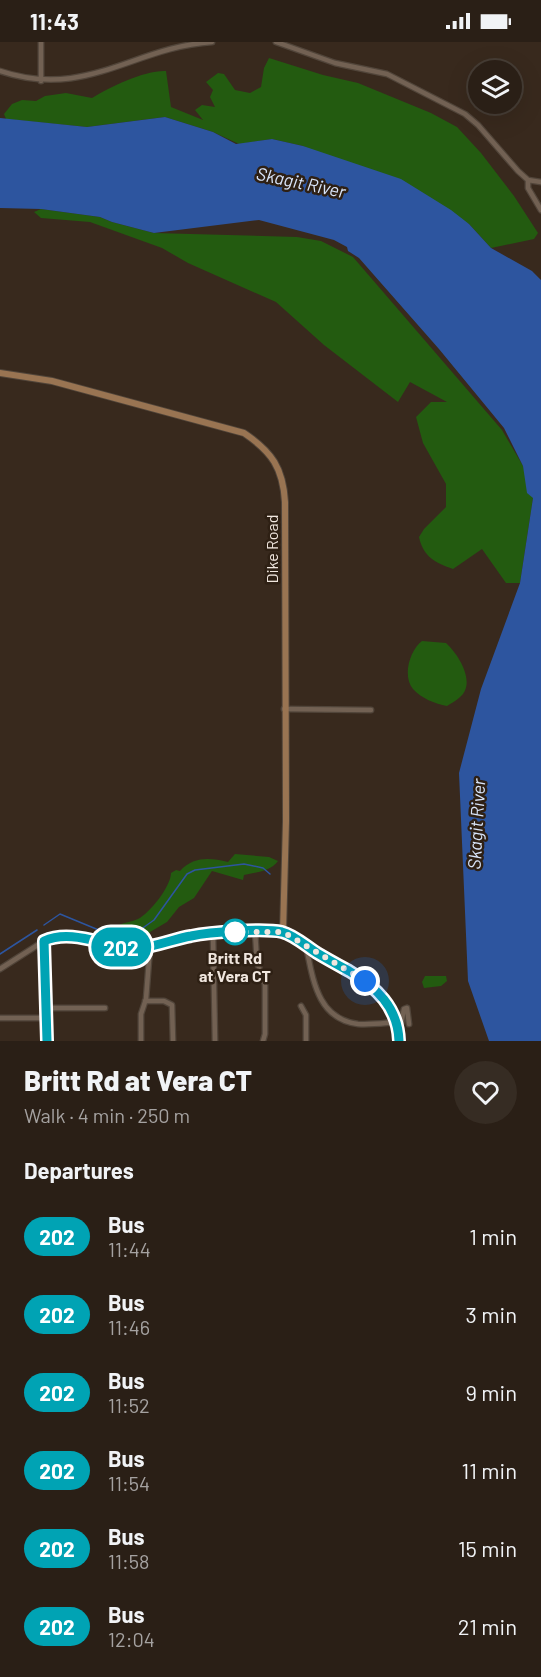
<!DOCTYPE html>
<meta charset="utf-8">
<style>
:root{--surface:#2a1f16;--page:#362c23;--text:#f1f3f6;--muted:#a5a2a1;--line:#463d35}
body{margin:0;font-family:Barlow,sans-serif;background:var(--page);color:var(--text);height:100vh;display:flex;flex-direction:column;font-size:22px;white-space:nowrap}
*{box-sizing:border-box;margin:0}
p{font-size:20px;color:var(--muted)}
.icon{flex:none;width:33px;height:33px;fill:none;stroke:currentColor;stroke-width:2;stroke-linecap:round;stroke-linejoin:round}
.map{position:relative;height:999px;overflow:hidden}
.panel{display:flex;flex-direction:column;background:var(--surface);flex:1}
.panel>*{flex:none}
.badge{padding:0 12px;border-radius:20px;font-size:21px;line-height:39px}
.tools{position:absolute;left:468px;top:18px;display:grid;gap:12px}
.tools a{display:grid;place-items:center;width:54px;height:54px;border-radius:50%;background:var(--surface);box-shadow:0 6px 24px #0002,0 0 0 2px var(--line);font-size:30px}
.you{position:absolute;width:30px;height:30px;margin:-15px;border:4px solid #fff;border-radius:50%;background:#1a73e8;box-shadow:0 0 0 9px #1a73e833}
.map>.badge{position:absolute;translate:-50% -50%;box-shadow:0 0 0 3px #fff}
h2{padding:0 24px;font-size:22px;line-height:54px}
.round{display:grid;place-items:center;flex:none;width:63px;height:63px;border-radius:32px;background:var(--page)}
.summary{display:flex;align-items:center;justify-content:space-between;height:102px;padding:0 24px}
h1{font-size:28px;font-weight:800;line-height:45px}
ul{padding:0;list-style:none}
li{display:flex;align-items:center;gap:18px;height:78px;padding:0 24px}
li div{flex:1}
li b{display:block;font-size:22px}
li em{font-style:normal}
li .badge{min-width:66px;font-weight:700;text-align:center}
.status{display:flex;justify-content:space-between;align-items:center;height:42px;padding:0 30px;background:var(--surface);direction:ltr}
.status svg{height:16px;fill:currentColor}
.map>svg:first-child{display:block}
.green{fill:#235b10}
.water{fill:#2d559f}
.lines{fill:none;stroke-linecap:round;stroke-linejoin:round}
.stream{stroke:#2d559f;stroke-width:1.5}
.street-casing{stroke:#51453a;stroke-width:7}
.secondary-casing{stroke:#51453a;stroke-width:8}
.street{stroke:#726153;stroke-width:4.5}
.secondary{stroke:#997452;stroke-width:6}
.line-casing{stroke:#fff;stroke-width:14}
.line{stroke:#00a3b4;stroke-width:9}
.walk{stroke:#f0e6de;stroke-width:6;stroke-dasharray:0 10.8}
.stop-dot{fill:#fff;stroke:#00a3b4;stroke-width:3}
.labels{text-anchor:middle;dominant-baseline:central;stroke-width:5;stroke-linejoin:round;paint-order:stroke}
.street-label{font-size:16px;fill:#f0e6de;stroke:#2e2014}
.stop-label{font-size:16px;font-weight:bold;fill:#f0e6de;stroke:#2e2014}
.water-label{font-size:18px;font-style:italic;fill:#d9e5fa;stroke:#2e2014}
</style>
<div class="status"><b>11:43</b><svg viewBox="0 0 49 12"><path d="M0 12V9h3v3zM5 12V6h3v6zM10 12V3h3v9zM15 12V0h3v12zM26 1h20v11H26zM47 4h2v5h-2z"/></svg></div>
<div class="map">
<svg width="541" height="999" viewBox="0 0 541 999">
<rect width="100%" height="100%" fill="#38291d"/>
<path class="green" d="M269,16l54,17 35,8 73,30 26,14 24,26 33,43 24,37 -4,6 -43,9 -22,-24 -166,-78 -31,-7 -33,5 -26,-12 -48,-15 -78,10 -81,-8 -2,-5 8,-10 10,-4 14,1 9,-5 21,-3 26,5c18,-11 53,-28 74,-27l5,36 32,13 -8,-10 7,-5 13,2 -5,-10 3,-7 -7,-8 12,-9 6,1 11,16 15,3 11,-6 3,-19z
M41,167l59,8 12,5 42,11 143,4 24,4 32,16 149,173 21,36 10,32 -13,85h-14l-24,-34 -29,20c-17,-6 -30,-12 -34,-32l5,-8 22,-22v-23l-23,-41 -7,-26 15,-15h16l-37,-20 -12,20 -74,-57 -48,-43 -88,-39 -26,-15 -72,-26 -49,-4 -7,-6z
M422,599l24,2c12,11 28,36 17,51 -4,5 -11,9 -16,12 -12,-2 -26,-8 -34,-17 -11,-13 -3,-39 9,-48z
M235,812l34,3 9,4c-8,11 -22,11 -34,14l-1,5 -31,-9 -18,27 -15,9 -12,15 -17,10 -5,11 -19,1 -7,-3v-16c6,-3 13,-3 19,-6 12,-6 33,-33 33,-46l5,-3 4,1c14,-15 30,-13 48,-9z
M425,934h21l1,5 -6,5 -17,2 -2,-6z"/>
<path class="water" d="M165,75l48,15 23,12 36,-5 31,7 98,33 50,31 18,14 22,24 41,23 9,9v761h-52l-21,-60 -9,-208 22,-84 39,-106 13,-85 -6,-5 -4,-27 -19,-38 -65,-79 -80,-91 -11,-7 -1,-4 -13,-7 -75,-20 -105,13 -42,-11 -12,-5 -59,-8 -41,-1v-90l87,9z"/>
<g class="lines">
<path class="stream" d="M44,883l16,-11 58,24 12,-1 24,-17 33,-46 8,-4 49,-6 19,4 7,6
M0,912l37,-24"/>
<g class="street-casing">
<path id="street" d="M276,0l59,21 52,11 78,40 13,11 40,46 10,9 13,2
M0,29c86,29 133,-24 212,-29
M41,39v-39
M528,138v8l13,22
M284,667l87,1
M255,889l2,31 8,22v50l-2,7
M213,892l2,107
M306,904c7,33 11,73 52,78 12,1 26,-1 38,-2
M0,927l44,-28
M145,959h19l8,4 1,36
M301,964l5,9v26
M46,966h59
M407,966l2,16
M0,976h47
M398,985l3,-3 3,-15 3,-1
M141,999v-27l5,-15 4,-52"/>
</g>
<g class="secondary-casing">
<path id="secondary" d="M0,331l52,8 192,52c28,19 39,35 41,69l1,319 -3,111
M47,999l-3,-100c27,-12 54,5 82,6 25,1 40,-6 64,-11 29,-6 63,-6 93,-4 15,8 29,18 44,27 35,20 70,35 72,82"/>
</g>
<use href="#street" class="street"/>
<use href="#secondary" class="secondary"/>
</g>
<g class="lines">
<g class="line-casing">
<path id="line" d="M47,999l-3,-100c29,-13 63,7 94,7 18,-1 35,-9 53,-12 19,-4 73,-8 91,-4 12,3 24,14 35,21 10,6 21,12 32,18 27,16 49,36 50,70"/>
</g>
<use href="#line" class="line"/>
<path class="walk" d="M235,890h48l82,49"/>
</g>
<circle class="stop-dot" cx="235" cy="890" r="12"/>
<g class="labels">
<g class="street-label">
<text transform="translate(271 507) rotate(-90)">Dike Road</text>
</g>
<g class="stop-label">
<text x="235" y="915">Britt Rd<tspan x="235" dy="18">at Vera CT</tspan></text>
</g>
<g class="water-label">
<text transform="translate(301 140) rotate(12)">Skagit River</text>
<text transform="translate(476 782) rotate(-87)">Skagit River</text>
</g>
</g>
</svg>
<div class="tools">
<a><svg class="icon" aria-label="layers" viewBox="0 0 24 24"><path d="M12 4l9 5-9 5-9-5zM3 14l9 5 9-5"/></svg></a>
</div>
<div class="you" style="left:365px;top:939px"></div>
<b class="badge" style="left:121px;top:905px;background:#00a3b4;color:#fff">202</b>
</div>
<section class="panel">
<div class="summary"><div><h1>Britt Rd at Vera CT</h1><p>Walk · 4 min · 250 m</p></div><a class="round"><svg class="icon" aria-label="heart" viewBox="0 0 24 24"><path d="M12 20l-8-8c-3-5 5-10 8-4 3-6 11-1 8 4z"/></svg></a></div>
<h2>Departures</h2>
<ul>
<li><span class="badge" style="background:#00a3b4;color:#fff">202</span><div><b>Bus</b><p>11:44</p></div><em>1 min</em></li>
<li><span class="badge" style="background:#00a3b4;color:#fff">202</span><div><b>Bus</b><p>11:46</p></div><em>3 min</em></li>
<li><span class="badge" style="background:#00a3b4;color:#fff">202</span><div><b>Bus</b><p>11:52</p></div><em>9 min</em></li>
<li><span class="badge" style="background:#00a3b4;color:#fff">202</span><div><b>Bus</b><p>11:54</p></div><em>11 min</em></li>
<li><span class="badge" style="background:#00a3b4;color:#fff">202</span><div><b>Bus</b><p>11:58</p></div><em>15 min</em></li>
<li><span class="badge" style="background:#00a3b4;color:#fff">202</span><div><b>Bus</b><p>12:04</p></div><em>21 min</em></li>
</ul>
</section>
